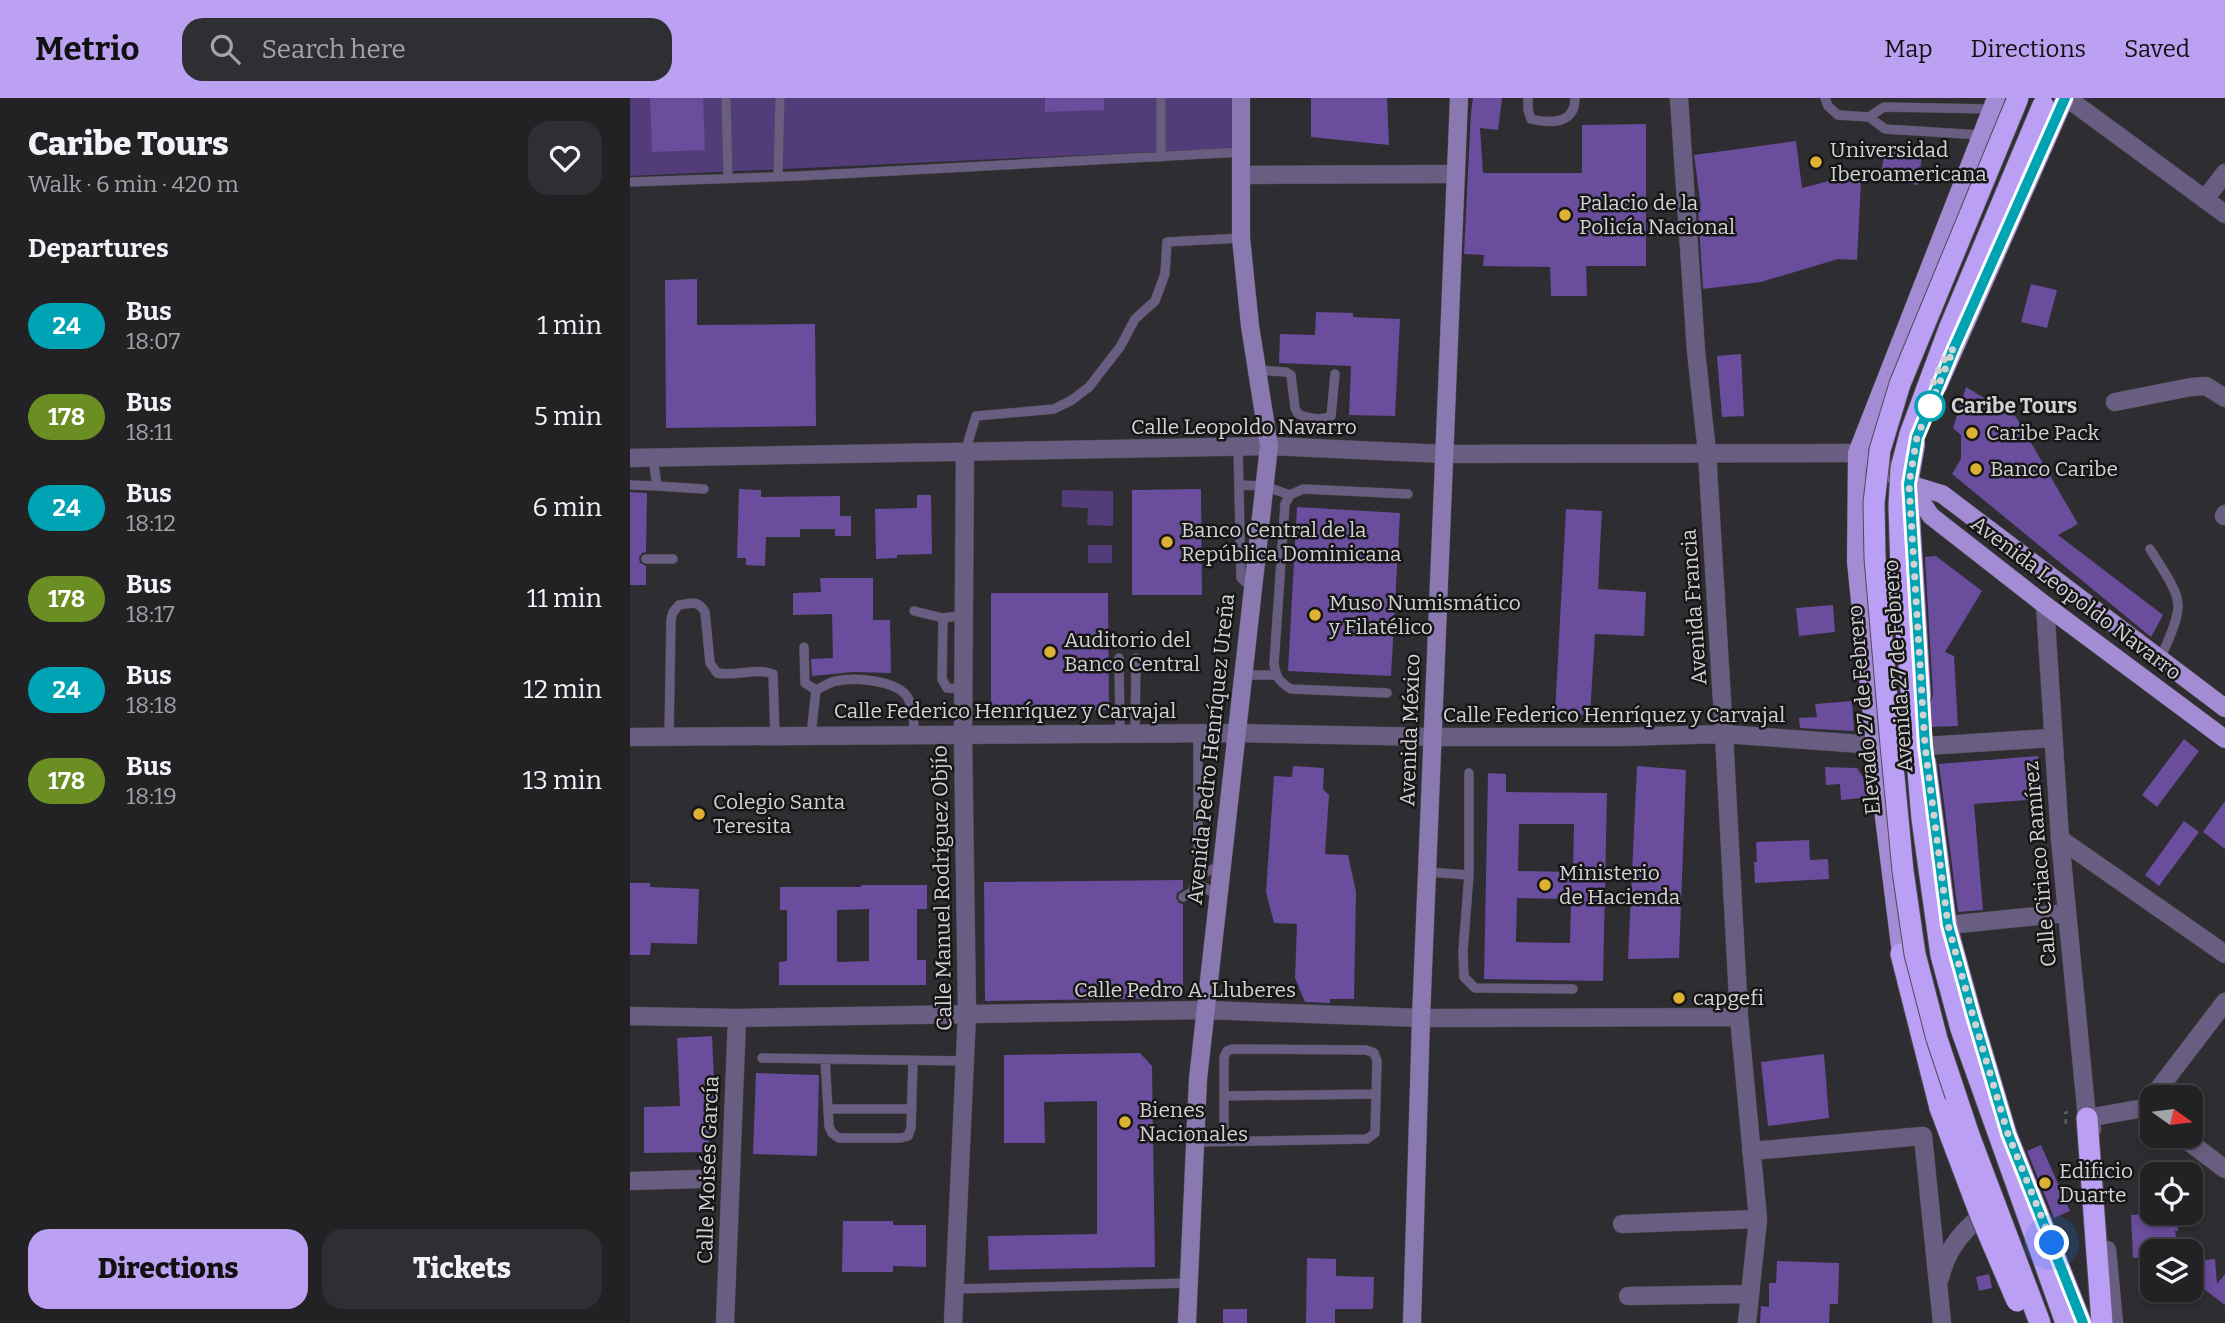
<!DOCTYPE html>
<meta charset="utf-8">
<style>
:root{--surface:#222225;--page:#2e2f32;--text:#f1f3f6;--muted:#a2a4a7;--line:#3f3f42;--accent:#bca0f2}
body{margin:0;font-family:Bitter,serif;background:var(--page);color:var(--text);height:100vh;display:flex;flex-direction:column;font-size:26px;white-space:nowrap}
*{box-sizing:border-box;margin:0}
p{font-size:23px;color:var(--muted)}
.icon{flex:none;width:38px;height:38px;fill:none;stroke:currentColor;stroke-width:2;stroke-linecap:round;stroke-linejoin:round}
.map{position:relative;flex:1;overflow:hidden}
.panel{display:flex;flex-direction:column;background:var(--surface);width:630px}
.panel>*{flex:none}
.badge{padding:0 14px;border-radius:23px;font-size:24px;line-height:46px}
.needle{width:46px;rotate:104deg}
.fabs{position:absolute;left:1510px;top:987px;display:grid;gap:14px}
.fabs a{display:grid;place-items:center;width:63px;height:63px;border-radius:14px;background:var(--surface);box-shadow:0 4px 10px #0003,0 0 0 2px var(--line);font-size:35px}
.you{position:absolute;width:35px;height:35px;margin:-18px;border:5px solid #fff;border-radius:50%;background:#1a73e8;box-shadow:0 0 0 10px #1a73e833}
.map>.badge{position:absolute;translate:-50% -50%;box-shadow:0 0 0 4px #fff}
h2{padding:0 28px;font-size:26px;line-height:63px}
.round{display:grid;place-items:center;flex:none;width:74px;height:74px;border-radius:21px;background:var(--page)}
.summary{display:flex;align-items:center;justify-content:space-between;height:119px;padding:0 28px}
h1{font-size:33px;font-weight:800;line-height:52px}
.cta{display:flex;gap:14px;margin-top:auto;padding:14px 28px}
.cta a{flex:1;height:80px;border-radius:21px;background:var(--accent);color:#111;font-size:28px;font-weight:800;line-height:80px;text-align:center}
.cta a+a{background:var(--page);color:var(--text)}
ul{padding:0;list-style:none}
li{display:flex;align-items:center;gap:21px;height:91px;padding:0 28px}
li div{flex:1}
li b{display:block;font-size:26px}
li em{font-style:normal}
li .badge{min-width:77px;font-weight:700;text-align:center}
header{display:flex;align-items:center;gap:42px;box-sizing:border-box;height:98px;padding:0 35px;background:var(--accent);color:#111}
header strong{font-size:33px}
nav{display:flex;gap:38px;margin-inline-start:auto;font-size:24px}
.search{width:490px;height:63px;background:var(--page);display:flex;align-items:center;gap:18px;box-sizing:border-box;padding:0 24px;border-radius:21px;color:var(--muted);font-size:26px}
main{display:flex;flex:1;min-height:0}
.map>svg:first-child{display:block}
.green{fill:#523c79}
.building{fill:#6a4d9c;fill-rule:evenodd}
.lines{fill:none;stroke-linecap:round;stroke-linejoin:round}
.service-casing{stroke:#4c4b4e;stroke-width:10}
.minor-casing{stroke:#4c4b4e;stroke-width:19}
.tertiary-casing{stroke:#4c4b4e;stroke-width:19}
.secondary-casing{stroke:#4c4b4e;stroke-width:19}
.primary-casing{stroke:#4c4b4e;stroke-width:19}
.motorway-casing{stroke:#4c4b4e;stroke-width:23}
.path{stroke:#5f5f62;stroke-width:2.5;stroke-dasharray:5 5;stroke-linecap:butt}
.service{stroke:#695e81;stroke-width:9}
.minor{stroke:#695e81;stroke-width:18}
.tertiary{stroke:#695e81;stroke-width:18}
.secondary{stroke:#8a79b0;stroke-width:18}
.primary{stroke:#a48cd4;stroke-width:18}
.motorway{stroke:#bb9ff5;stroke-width:21}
.motorway-bridge-casing{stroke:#4c4b4e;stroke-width:23;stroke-linecap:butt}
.motorway-bridge{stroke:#bb9ff5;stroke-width:21}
.line-casing{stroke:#fff;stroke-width:16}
.line{stroke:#00a3b4;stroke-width:10}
.walk{stroke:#d2d2d4;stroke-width:7;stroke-dasharray:0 12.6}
.poi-dot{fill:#ddb133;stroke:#161617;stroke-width:2.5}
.stop-dot{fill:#fff;stroke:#00a3b4;stroke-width:3.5}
.labels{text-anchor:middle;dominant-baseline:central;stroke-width:5;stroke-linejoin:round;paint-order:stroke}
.poi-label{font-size:21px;fill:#d2d2d4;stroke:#161617;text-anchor:start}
.stop-label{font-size:21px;font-weight:bold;fill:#d2d2d4;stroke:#161617;text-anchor:start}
.street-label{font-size:21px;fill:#d2d2d4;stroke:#161617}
</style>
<header>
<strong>Metrio</strong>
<div class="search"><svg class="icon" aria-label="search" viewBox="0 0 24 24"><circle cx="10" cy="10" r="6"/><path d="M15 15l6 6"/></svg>Search here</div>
<nav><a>Map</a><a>Directions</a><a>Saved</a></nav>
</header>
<main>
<section class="panel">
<div class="summary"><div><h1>Caribe Tours</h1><p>Walk · 6 min · 420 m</p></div><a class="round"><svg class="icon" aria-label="heart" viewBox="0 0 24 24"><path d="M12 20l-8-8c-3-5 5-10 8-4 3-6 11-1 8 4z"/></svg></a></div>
<h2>Departures</h2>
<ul>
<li><span class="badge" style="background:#00a3b4;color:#fff">24</span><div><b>Bus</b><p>18:07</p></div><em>1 min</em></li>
<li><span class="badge" style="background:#6b8e23;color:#fff">178</span><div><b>Bus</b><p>18:11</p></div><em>5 min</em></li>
<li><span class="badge" style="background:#00a3b4;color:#fff">24</span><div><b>Bus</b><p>18:12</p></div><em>6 min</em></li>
<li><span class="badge" style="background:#6b8e23;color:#fff">178</span><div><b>Bus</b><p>18:17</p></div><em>11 min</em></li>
<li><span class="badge" style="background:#00a3b4;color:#fff">24</span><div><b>Bus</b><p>18:18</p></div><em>12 min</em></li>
<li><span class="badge" style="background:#6b8e23;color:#fff">178</span><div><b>Bus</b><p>18:19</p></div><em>13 min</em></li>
</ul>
<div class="cta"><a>Directions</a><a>Tickets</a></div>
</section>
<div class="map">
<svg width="1595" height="1225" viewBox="0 0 1595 1225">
<rect width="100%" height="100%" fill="#2e2d31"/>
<path class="green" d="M0,0h606l1,50 -607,28z
M432,392l51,1v35l-26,-1 1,-17 -26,-1z
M458,447h24v18h-24z"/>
<path class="building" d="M20,0h53l2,52 -53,2z
M415,0h59v12l-59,2z
M681,0h76l2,47 -78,-8z
M843,0h29l-4,32 -18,-2 3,45h99v-48l64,-1v142h-60l1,30h-36l-1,-29 -67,-1 1,-11 -20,-1 7,-142z
M1166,43l6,47 30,-8 29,2 -4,78 -19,-1 -77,23 -58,7 -5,-81 3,-1 -7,-52z
M1255,52l37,6 -4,29 -38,-7z
M67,181v46l118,-1 1,102 -150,2 -1,-148z
M1401,186l26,6 -10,38 -26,-6z
M686,214l37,1v4l47,2 -5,97 -46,-1 2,-49 -72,-3 1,-29 35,1z
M1111,256l3,62 -22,1 -5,-61z
M1336,289l50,30 62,107 -20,11 105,80 -12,22 -199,-163 9,-15v-24l-8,-7z
M109,391l22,1v7l79,-1v20h11v20h-16v-7h-35v8h-34l-1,29 -19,-1v-7h-9z
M571,391l1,106h-70v-105z
M0,394l17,1 -1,59 -4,1 -3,5 1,5 6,3v19h-16z
M287,397h14l1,59 -35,1v3l-21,1 -1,-50 42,-1z
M667,409l103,6 -9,163 -103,-5z
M936,411l36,2 -4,78 48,3 -2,44 -49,-2 -5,81 -35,-2z
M1306,458l46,35 -37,61 9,4 4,70 -28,1 -1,-22 4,-10 -8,-138z
M190,480h53v42h17l1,53 -38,-1 -41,4 -1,-17 22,-1 -1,-44 -39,1v-22l28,-1z
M361,495h117l1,117 -118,1z
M1203,507l2,27 -36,4 -3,-28z
M1222,603l2,30 -54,-3 -1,-10 18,-1 -2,-13z
M1554,641l15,12 -42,56 -15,-12z
M1408,658l2,20h-3l2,23 -65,5 9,106 -25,2 -19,-148z
M663,668l31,2 -1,21 6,6 -4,59 23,1 8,37 -2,107h-24v4l-25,-1 -10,-24 2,-54 -23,-1 -8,-31 8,-116 18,1z
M1007,668l49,4 -7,188 -51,1z
M1195,669l32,1 12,18v11l-28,3 -1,-16 -14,1z
M858,675l18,1v18l101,1 -4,188 -119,-2zM889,726h55l-1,48 -55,-1zM887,800l54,1 -1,44 -54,-1z
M1595,703v48l-22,-17z
M1554,723l15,11 -40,54 -14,-11z
M1179,742l1,20 18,-1 1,20 -74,4 -1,-21h3l-1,-20z
M553,782v9l-6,4 -1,5 3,5 4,1v94l-198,3 -1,-119z
M0,785h20v4l49,2 -2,55 -46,-1 -1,12h-20z
M231,787h66v24h-10v51h9v25h-147v-23l8,-1v-51h-7v-23h81zM239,811v52l-32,1v-52z
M82,938l3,66h-5l-1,50 -65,1v-46l36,-1 -3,-68z
M510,955l12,13 3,201 -166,3 -1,-34 109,-2v-133l-53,1 1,41h-41v-88z
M1194,956l5,64 -61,8 -7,-64z
M126,975l63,2 -2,81 -64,-2z
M1411,1047l29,66 -16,7 -27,-67z
M1529,1115h17l2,18h-3l3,20h-26v6l-19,1 -2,-43z
M213,1123h50v4h33v42l-33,-1v6h-51z
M677,1160l29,1v17l38,1 -1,32h-38v14h-29z
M1585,1161l2,25 8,-10v31l-33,-25 -1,-18z
M1147,1163l62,2 -1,41h-8l-1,19h-69l1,-17 8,1v-24h7z
M1359,1176l3,14 -13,3 -3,-14z
M593,1211h24v14h-24z"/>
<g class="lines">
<g class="service-casing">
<path id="service" d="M96,0l2,80
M531,0v59
M898,0v12l3,9c20,5 44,5 44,-21
M1195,0l3,8 10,9 31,2 16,12 96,6
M1239,19l15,-10 107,2
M148,77l2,-77
M0,84l170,-6 442,-24
M627,272l29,2 5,3 4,33 3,6c9,4 24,7 33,2l4,-42
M608,349l3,131 11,10
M335,354l11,-36 78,-7 18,-9 17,-13 31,-40 15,-28 20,-18 10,-27 2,-32 74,-4
M23,360l4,28 47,3
M0,387l27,1
M609,387l25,1 26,9
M1520,451c8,14 28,40 28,56 1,14 -12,40 -18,54
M16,461h27
M284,513l29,7
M174,549l1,36 11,7
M489,560l1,76
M612,577h34
M334,591l-17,-1 -5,-9 1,-61 22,-3
M757,595l-96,-4c-12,-7 -15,-12 -17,-25l11,-160 5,-9 13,-6 105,5
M505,636l1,-76
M181,637l5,-45c7,-3 14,-8 20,-9 18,-4 62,-1 72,17 6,12 6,24 6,37
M39,638l2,-116 2,-8 6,-7c12,-2 19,-5 26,7l5,51 7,10c18,4 39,-6 56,1l2,61
M839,675v102
M797,774l42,3 -6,76 1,26 11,11 98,1
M568,778l23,-11
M566,785l22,12
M553,799l9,-5 6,-15v-144
M132,960l203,3
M195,961l4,67 3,7 7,5h62l7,-2 3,-8 2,-68
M594,998l152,-2
M198,1011h84
M565,1044l172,-3 8,-6 2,-72 -3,-8 -8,-3 -134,-1 -5,2 -3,6v84
M325,1191l234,-6"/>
</g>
<g class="minor-casing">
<path id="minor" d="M1049,0l17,253 11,101 17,282 15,283 19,202 -11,104
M1437,0l158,116
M612,77l214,-1
M1575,101l20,-26
M1485,304l76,-15 15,-1 19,12
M1594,418l1,-2
M0,639l605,-4 197,4h188l104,-3 151,11 50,1 127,-8
M1430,741l165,115
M1318,827l119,-12
M0,918l107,2 469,-8 215,8 318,-1
M1514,1010l81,-106
M1462,1031l-5,-11 57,-10 8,7
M1551,1038l44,33
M1121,1053l172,-15 19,187
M0,1083l70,-2
M992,1126l136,-5
M1477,1152l7,73
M1310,1180c7,-30 25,-52 51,-68
M998,1198l122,-2
M95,1225l12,-305
M323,1225l14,-310 -4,-278 2,-283"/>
</g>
<g class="tertiary-casing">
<path id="tertiary" d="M0,360l639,-12 176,8 412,-1
M1415,507l15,234 27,279"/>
</g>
<g class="secondary-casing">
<path id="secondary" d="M557,1225l11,-244 71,-633 -19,-120 -9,-88v-140
M782,1225l9,-305 38,-920"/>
</g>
<g class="primary-casing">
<path id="primary" d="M1308,288l127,-288
M1286,347l-7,39 13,212
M1238,361l41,25 33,10 283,214
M1279,386l22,32 114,89 180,134
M1297,664l21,163 25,91 35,118 75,189
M1274,867l-3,-11 -26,-209 -19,-183 1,-109 139,-355"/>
</g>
<g class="motorway-casing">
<path id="motorway" d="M1271,856l39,154
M1457,1020l15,205"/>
</g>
<path class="path" d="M1436,1026l-1,-11 3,-1"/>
<use href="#service" class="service"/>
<use href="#minor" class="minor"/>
<use href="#tertiary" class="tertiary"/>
<use href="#secondary" class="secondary"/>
<use href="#primary" class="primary"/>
<use href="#motorway" class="motorway"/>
<g class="motorway-bridge-casing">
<path id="motorway-bridge" d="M1388,0l-118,286 -20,66 -6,53 1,55 16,187 12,126 12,83 22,85 33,99 70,185
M1413,7l-94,224 -39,105 -9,34 -2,38 2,64 21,249 19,136 20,74 105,294
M1310,1010l42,111 35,82"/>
</g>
<use href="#motorway-bridge" class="motorway-bridge"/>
</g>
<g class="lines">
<g class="line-casing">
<path id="line" d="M1435,0l-111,250 -37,89 -8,47 16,262 23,179 25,91 35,118 75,189"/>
</g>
<use href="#line" class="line"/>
<path class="walk" d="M1300,308l-8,3 20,-47 12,-14 -37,89 -8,47 16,262 23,179 25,91 35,118 44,109"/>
</g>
<g class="poi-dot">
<circle cx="1186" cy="64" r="7"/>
<circle cx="935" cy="117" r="7"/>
<circle cx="1342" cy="335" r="7"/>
<circle cx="1346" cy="371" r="7"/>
<circle cx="537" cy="444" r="7"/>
<circle cx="685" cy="517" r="7"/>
<circle cx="420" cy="554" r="7"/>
<circle cx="69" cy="716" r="7"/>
<circle cx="915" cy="787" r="7"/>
<circle cx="1049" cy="900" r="7"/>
<circle cx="495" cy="1024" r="7"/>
<circle cx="1415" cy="1085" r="7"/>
</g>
<circle class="stop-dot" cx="1300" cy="308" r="14"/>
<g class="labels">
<g class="poi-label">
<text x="1200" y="52">Universidad<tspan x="1200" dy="24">Iberoamericana</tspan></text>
<text x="949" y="105">Palacio de la<tspan x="949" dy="24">Policía Nacional</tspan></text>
<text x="1356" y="335">Caribe Pack</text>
<text x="1360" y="371">Banco Caribe</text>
<text x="551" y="432">Banco Central de la<tspan x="551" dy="24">República Dominicana</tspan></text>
<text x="699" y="505">Muso Numismático<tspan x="699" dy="24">y Filatélico</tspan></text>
<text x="434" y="542">Auditorio del<tspan x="434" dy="24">Banco Central</tspan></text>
<text x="83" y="704">Colegio Santa<tspan x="83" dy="24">Teresita</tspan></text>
<text x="929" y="775">Ministerio<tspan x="929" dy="24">de Hacienda</tspan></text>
<text x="1063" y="900">capgefi</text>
<text x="509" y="1012">Bienes<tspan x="509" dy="24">Nacionales</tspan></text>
<text x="1429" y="1073">Edificio<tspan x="1429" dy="24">Duarte</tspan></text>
</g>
<g class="stop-label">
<text x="1321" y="308">Caribe Tours</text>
</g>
<g class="street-label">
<text x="614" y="329">Calle Leopoldo Navarro</text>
<text transform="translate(1446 500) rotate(37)">Avenida Leopoldo Navarro</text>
<text transform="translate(1064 509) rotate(-94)">Avenida Francia</text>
<text transform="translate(1268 568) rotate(-94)">Avenida 27 de Febrero</text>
<text transform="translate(1234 612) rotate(-95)">Elevado 27 de Febrero</text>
<text x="375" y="613">Calle Federico Henríquez y Carvajal</text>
<text x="984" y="617">Calle Federico Henríquez y Carvajal</text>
<text transform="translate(780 632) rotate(-88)">Avenida México</text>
<text transform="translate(581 651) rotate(-84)">Avenida Pedro Henríquez Ureña</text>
<text transform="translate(1410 766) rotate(-95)">Calle Ciriaco Ramírez</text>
<text transform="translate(312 790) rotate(-91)">Calle Manuel Rodríguez Objío</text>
<text x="555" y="892">Calle Pedro A. Lluberes</text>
<text transform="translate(78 1072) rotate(-88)">Calle Moisés García</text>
</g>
</g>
</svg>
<div class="fabs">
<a><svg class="needle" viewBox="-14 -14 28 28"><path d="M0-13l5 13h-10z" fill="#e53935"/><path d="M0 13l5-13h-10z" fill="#a2a4a7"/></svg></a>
<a><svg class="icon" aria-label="locate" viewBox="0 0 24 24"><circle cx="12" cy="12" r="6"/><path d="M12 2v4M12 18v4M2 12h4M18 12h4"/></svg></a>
<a><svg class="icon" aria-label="layers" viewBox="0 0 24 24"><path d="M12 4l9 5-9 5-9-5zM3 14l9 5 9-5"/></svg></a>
</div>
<div class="you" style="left:1422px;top:1145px"></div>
</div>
</main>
